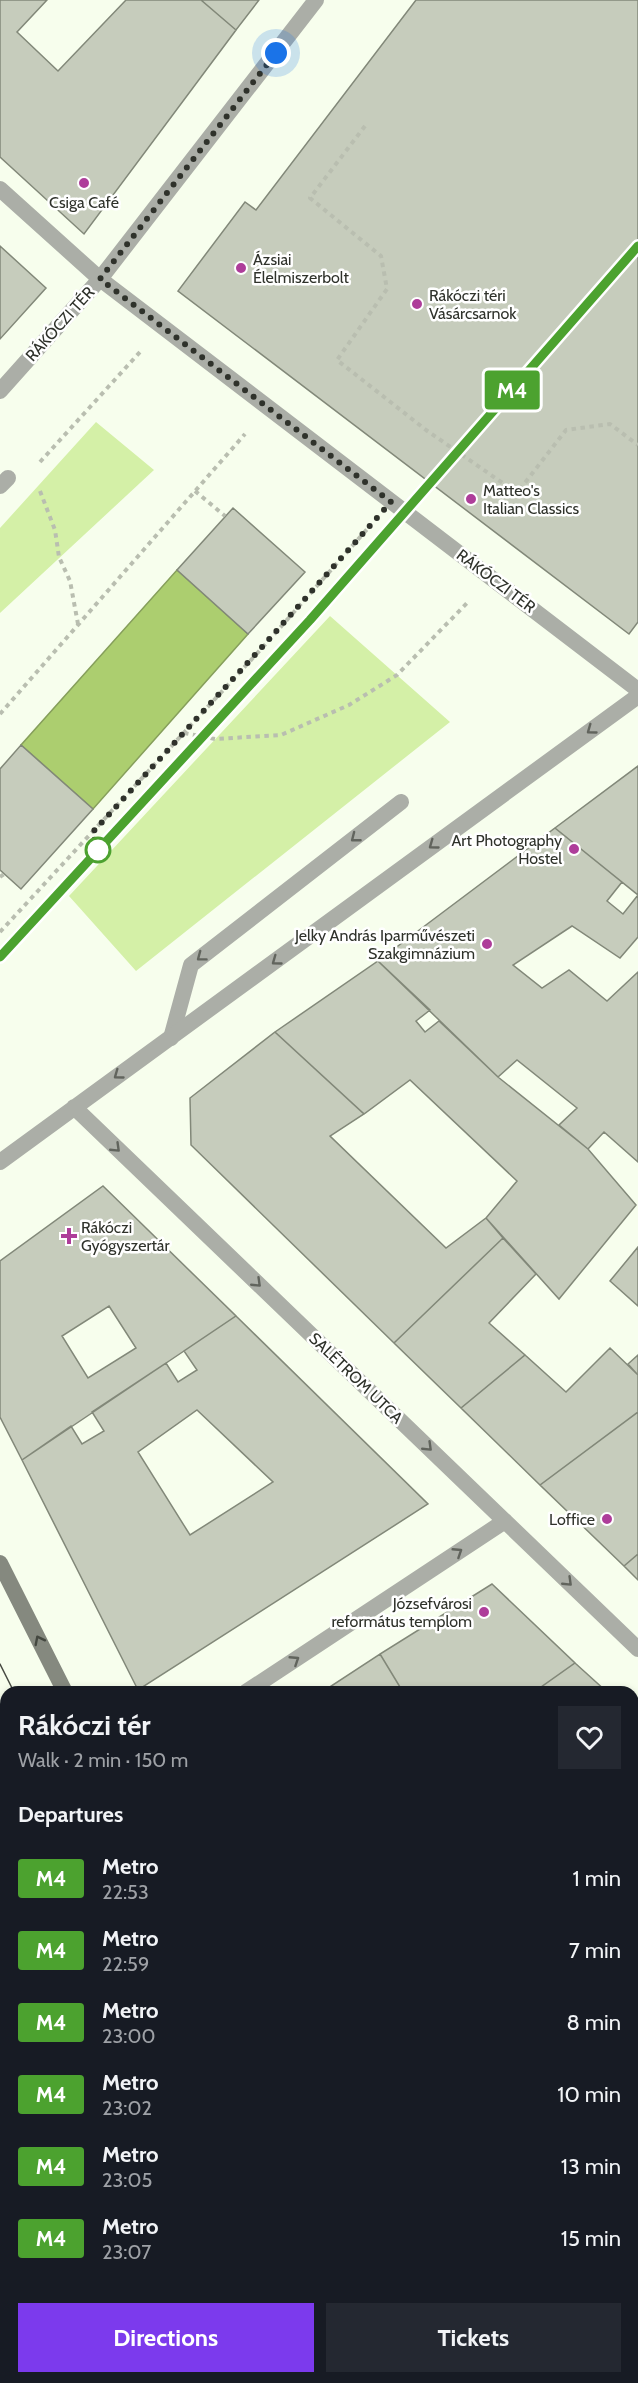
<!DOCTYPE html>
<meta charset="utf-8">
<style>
:root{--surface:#171b24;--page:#242831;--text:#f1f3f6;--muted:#9ea1a6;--accent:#7c3aed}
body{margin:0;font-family:Cabin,sans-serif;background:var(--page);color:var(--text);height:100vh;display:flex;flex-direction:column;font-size:22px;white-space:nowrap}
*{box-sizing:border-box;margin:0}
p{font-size:20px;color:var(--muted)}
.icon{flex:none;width:33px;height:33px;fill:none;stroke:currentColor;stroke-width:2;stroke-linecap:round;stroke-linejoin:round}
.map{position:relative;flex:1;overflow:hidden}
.details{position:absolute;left:0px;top:1686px;width:639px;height:698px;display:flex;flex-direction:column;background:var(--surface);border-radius:18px 18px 0 0;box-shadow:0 3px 9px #0003}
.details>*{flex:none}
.badge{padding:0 12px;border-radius:4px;font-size:21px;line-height:39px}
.you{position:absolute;width:30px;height:30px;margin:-15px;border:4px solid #fff;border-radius:50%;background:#1a73e8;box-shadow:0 0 0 9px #1a73e833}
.map>.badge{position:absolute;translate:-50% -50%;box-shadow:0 0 0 3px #fff}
h2{padding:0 18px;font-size:22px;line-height:54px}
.round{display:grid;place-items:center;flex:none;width:63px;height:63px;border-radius:0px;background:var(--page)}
.headline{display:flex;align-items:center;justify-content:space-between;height:102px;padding:0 18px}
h1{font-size:28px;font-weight:800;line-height:45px}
.primary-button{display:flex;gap:12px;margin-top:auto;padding:12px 18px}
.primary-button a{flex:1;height:69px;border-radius:0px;background:var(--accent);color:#fff;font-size:24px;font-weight:800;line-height:69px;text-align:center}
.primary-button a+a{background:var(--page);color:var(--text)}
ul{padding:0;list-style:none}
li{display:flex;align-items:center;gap:18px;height:72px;padding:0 18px}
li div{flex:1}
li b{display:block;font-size:22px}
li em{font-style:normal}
li .badge{min-width:66px;font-weight:700;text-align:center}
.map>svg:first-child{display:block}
.green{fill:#d4f0a7}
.water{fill:#acce6f;stroke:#869f5b;stroke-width:1.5}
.building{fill:#c6ccbc;stroke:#828879;stroke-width:1.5;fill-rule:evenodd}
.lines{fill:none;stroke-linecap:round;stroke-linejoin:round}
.path{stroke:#b9beb0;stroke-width:4;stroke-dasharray:4.5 4.5;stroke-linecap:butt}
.service{stroke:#abaea7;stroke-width:16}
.pedestrian{stroke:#abaea7;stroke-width:16}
.minor{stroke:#abaea7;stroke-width:16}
.secondary{stroke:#85897f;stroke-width:16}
.tram{stroke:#494c44;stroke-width:1.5}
.oneway{stroke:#61645d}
.oneway2{stroke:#444840}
.line-casing{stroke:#fff;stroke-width:14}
.line{stroke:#4ca22f;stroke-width:9}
.walk{stroke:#2f322b;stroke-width:6;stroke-dasharray:0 10.8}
.poi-dot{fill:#ae3d9a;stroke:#fff;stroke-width:2}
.stop-dot{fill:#fff;stroke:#4ca22f;stroke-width:3}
.labels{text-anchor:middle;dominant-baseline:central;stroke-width:5;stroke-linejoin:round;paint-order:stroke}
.poi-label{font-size:16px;fill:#2f322b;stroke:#fff;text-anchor:start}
.street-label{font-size:16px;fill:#2f322b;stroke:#fff}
</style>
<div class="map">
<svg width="638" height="2383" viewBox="0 0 638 2383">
<rect width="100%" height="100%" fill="#f7feed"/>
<path class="green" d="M96,422l58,48 -154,143v-85z
M330,616l120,106 -314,249 -67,-75z"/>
<path class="water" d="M177,570l71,64 -155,175 -72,-64z"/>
<path class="building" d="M0,0h47l-30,32 41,39 68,-71h75l35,30 -152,204 -84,-77z
M201,0h58l-23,30z
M416,0h222v622l-9,12 -451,-343 67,-89 11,8z
M0,246l46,42 -46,51z
M233,508l72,64 -57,62 -71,-64z
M21,745l72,64 -72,80 -21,-19v-101z
M638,766v129l-83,-67z
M555,828l67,54 -15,19 16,13 15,-19v42l-18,21 -48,-32 -59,39 29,23 27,-18 38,31 31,-29v190l-34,-30 -16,17 -29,-24 18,-17 -60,-48 -19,17 -120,-116z
M378,961l52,49 -14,11 9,11 14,-11 59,56 90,72 48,56 -77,94 -73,-81 31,-37 -107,-101 -46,34 -89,-82z
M275,1032l89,82 -34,22 116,112 40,-30 17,20 -109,105 -203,-198 -1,-47z
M103,1186l133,130 -214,144 -22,-43v-156zM109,1306l27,42 -48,30 -26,-42z
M503,1238l33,36 -47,49 36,32 -64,53 -67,-65z
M638,1247v59l-28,-25z
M236,1316l192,188 -290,186 -116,-230 49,-34 11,18 22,-13 -12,-19 74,-49 12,19 19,-12 -13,-19zM197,1410l76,72 -83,53 -52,-83z
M610,1348l28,27v37l-98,73 -79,-77 64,-53 41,37z
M638,1355v20l-10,-11z
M638,1412v142l-14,12 -84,-81z
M638,1554v26l-14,-14z
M492,1584l83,79 -41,29h-131l-23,-38z
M380,1654l23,38h-81z
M575,1663l32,29h-73z
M633,1717l5,5v77l-5,4z
M633,1974l5,9v94l-5,4z
M0,2042l6,11v155l-6,5z
M638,2077v44l-5,-6v-34z
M633,2115l5,6v92l-5,-4z
M6,2208v85l-6,5v-85z
M638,2302v81h-117l-3,-5h115v-73z
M0,2369l6,9 6,5h-12z
M44,2378h79l-7,5h-79z
M123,2378h57l3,5h-67z"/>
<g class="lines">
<path class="path" d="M365,126l-55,72 71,58 6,33 -50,71 89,70 91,63 49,-63 44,-6 28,21
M40,462l100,-110
M40,491l15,39 4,27 11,24 8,43
M195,491l30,25
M0,714l245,-280
M184,733l31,6 66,-4 68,-30 48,-30 70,-72
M0,877l4,-3
M0,932l263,-285 106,-120"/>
<path class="service" d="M0,486l8,-8
M171,1038l20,-73 210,-163"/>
<path class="pedestrian" d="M0,189l100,90 538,411"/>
<path class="minor" d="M0,391l100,-112 216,-279
M74,1107l564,542
M0,1162l638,-466
M246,1692l259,-171"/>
<path class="secondary" d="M0,1563l65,129
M0,1824l6,12
M287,2378l3,5
M417,2378l2,5"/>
<path class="tram" d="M0,1664l14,28
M0,1717l6,12
M328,2378l3,5
M354,2378l2,5"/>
</g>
<defs><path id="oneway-chevron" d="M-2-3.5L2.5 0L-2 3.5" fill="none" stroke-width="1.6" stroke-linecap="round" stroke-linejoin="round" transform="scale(1.5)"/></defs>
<g class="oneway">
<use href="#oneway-chevron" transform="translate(591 730) rotate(144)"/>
<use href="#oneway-chevron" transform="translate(355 838) rotate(142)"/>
<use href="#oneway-chevron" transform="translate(433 845) rotate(144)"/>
<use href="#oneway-chevron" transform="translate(201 957) rotate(143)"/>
<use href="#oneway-chevron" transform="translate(276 961) rotate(144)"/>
<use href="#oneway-chevron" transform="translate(118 1075) rotate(144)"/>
<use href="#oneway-chevron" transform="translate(116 1148) rotate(44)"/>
<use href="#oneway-chevron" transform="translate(257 1283) rotate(44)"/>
<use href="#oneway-chevron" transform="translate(428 1447) rotate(44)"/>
<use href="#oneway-chevron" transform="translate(458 1552) rotate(-33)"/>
<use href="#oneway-chevron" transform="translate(568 1582) rotate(44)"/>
<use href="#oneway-chevron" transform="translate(295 1660) rotate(-33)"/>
</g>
<use class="oneway2" href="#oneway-chevron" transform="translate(39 1640) rotate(-117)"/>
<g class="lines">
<g class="line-casing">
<path id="line" d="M0,957l310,-337 328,-374"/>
</g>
<use href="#line" class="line"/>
<path class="walk" d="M98,850l-6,-17 171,-187 128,-144 -291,-223 176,-226"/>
</g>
<g class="poi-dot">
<circle cx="84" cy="183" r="6"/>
<circle cx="241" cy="268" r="6"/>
<circle cx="417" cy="304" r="6"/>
<circle cx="471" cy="499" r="6"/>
<circle cx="574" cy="849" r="6"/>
<circle cx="487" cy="944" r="6"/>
<path d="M66 1227h6v6h6v6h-6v6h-6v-6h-6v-6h6z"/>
<circle cx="607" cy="1519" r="6"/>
<circle cx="484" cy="1612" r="6"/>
</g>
<circle class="stop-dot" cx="98" cy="850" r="12"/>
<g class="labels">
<g class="poi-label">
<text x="84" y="202" text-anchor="middle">Csiga Café</text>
<text x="253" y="259">Ázsiai<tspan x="253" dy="18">Élelmiszerbolt</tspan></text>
<text x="429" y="295">Rákóczi téri<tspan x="429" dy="18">Vásárcsarnok</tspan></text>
<text x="483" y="490">Matteo's<tspan x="483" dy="18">Italian Classics</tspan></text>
<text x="562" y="840" text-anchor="end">Art Photography<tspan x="562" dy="18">Hostel</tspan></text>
<text x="475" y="935" text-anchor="end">Jelky András Iparművészeti<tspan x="475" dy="18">Szakgimnázium</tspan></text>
<text x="81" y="1227">Rákóczi<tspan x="81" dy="18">Gyógyszertár</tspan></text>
<text x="595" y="1519" text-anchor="end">Loffice</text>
<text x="472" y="1603" text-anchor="end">Józsefvárosi<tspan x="472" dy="18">református templom</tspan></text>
</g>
<g class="street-label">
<text transform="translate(60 324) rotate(-48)">RÁKÓCZI TÉR</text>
<text transform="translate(496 581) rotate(37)">RÁKÓCZI TÉR</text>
<text transform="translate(356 1378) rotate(44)">SALÉTROM UTCA</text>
</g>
</g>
</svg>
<div class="you" style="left:276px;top:53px"></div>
<b class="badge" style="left:512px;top:390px;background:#4ca22f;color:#fff">M4</b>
<section class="details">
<div class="headline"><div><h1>Rákóczi tér</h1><p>Walk · 2 min · 150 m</p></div><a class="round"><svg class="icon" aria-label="heart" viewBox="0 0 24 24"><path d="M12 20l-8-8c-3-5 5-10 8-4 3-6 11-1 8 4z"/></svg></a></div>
<h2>Departures</h2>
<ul>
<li><span class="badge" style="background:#4ca22f;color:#fff">M4</span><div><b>Metro</b><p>22:53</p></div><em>1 min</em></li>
<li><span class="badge" style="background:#4ca22f;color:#fff">M4</span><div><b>Metro</b><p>22:59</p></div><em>7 min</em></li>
<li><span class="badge" style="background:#4ca22f;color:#fff">M4</span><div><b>Metro</b><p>23:00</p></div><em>8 min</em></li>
<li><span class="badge" style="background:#4ca22f;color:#fff">M4</span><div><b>Metro</b><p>23:02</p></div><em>10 min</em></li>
<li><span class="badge" style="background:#4ca22f;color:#fff">M4</span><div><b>Metro</b><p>23:05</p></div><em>13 min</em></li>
<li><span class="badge" style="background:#4ca22f;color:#fff">M4</span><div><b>Metro</b><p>23:07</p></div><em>15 min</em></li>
</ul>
<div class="primary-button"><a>Directions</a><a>Tickets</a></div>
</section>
</div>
